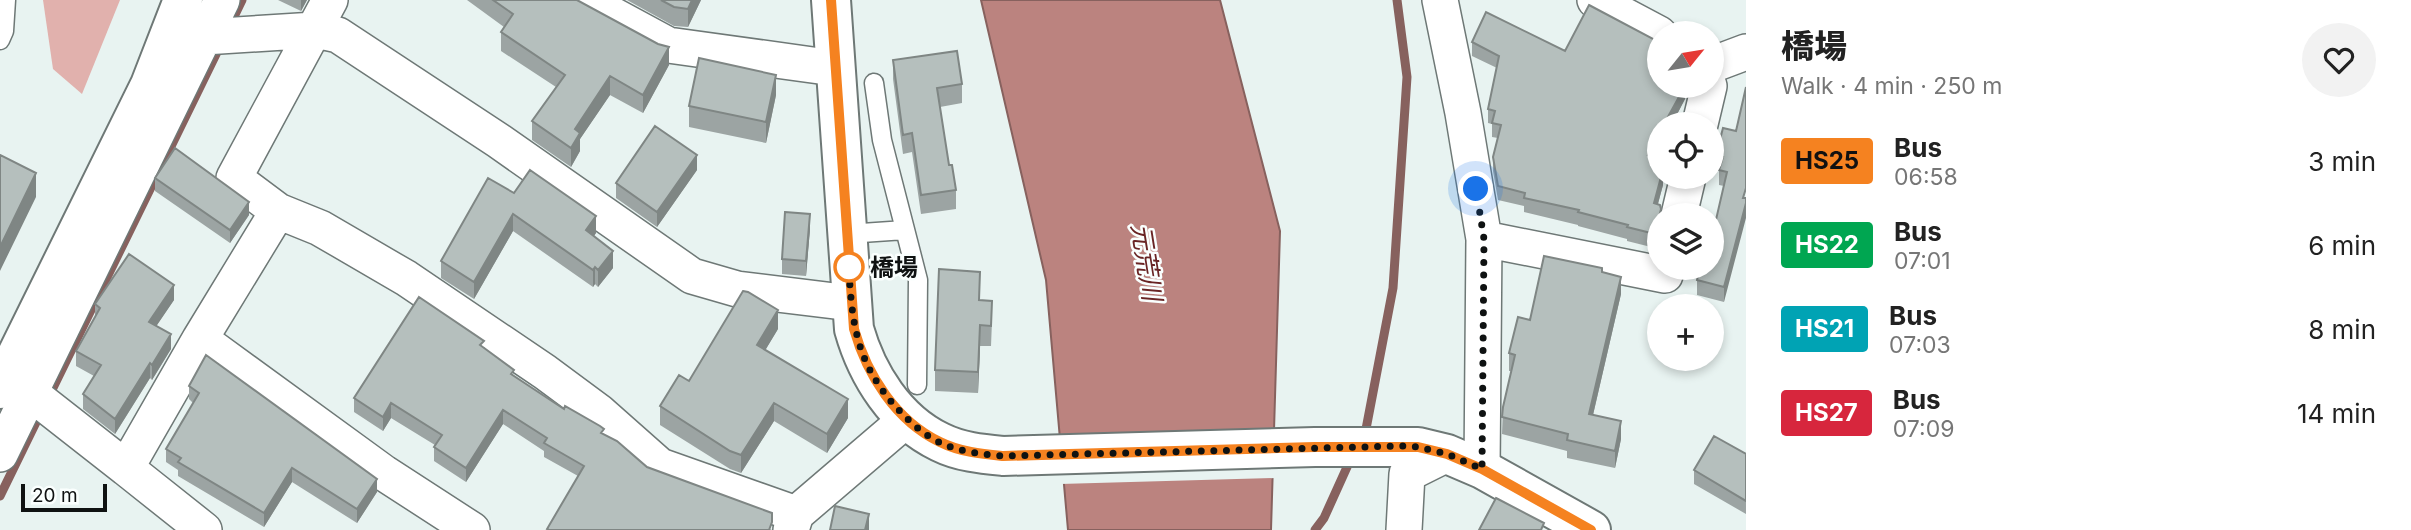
<!DOCTYPE html>
<meta charset="utf-8">
<style>
:root{--surface:#fff;--page:#f2f2f2;--text:#222;--muted:#767676}
body{margin:0;font-family:Inter,"Noto Sans JP",sans-serif;background:var(--page);color:var(--text);height:100vh;display:flex;flex-direction:column;font-size:26px;white-space:nowrap}
*{box-sizing:border-box;margin:0}
p{font-size:23px;color:var(--muted)}
.icon{flex:none;width:38px;height:38px;fill:none;stroke:currentColor;stroke-width:2;stroke-linecap:round;stroke-linejoin:round}
.map{position:relative;flex:1;overflow:hidden}
.drawer{display:flex;flex-direction:column;background:var(--surface);width:665px}
.drawer>*{flex:none}
.badge{padding:0 14px;border-radius:5px;font-size:24px;line-height:46px}
.needle{width:46px;rotate:60deg}
.controls{position:absolute;left:1647px;top:21px;display:grid;gap:14px}
.controls a{display:grid;place-items:center;width:77px;height:77px;border-radius:50%;background:var(--surface);box-shadow:0 4px 10px #0003;font-size:35px}
.scale{position:absolute;left:21px;bottom:18px;width:86px;box-sizing:border-box;padding-left:7px;border:4px solid #0f1212;border-top:0;font-size:19px;line-height:24px;white-space:nowrap;color:#0f1212;-webkit-text-stroke:5px #fafffe;paint-order:stroke}
.you{position:absolute;width:35px;height:35px;margin:-18px;border:5px solid #fff;border-radius:50%;background:#1a73e8;box-shadow:0 0 0 10px #1a73e833}
.map>.badge{position:absolute;translate:-50% -50%;box-shadow:0 0 0 4px #fff}
.round{display:grid;place-items:center;flex:none;width:74px;height:74px;border-radius:37px;background:var(--page)}
.head{display:flex;align-items:center;justify-content:space-between;height:119px;padding:0 35px}
h1{font-size:33px;font-weight:800;line-height:52px}
ul{padding:0;list-style:none}
li{display:flex;align-items:center;gap:21px;height:84px;padding:0 35px}
li div{flex:1}
li b{display:block;font-size:26px}
li em{font-style:normal}
li .badge{min-width:77px;font-weight:700;text-align:center}
main{display:flex;flex:1;min-height:0}
.map>svg:first-child{display:block}
.green{fill:#e1b1ad}
.water{fill:#bb837f;stroke:#87615e;stroke-width:2}
.pier{fill:#e8f3f1}
.lines{fill:none;stroke-linecap:round;stroke-linejoin:round}
.stream{stroke:#87615e;stroke-width:9}
.service-casing{stroke:#6e7876;stroke-width:21}
.minor-casing{stroke:#6e7876;stroke-width:38}
.tertiary-casing{stroke:#6e7876;stroke-width:42}
.secondary-casing{stroke:#6e7876;stroke-width:42}
.service{stroke:#fff;stroke-width:18}
.minor{stroke:#fff;stroke-width:35}
.tertiary{stroke:#fff;stroke-width:38}
.secondary{stroke:#fff;stroke-width:38}
.wall{fill:#9ca4a3}
.shaded-wall{fill:#7f8684}
.building{fill:#b5bfbd;stroke:#7f8684;stroke-width:2}
.line-casing{stroke:#fff;stroke-width:16}
.line{stroke:#f58220;stroke-width:10}
.walk{stroke:#0f1212;stroke-width:7;stroke-dasharray:0 12.6}
.stop-dot{fill:#fff;stroke:#f58220;stroke-width:3.5}
.labels{text-anchor:middle;dominant-baseline:central;stroke-width:5;stroke-linejoin:round;paint-order:stroke}
.stop-label{font-size:24px;font-weight:bold;fill:#0f1212;stroke:#fafffe;text-anchor:start}
.water-label{font-size:26px;font-style:italic;fill:#692424;stroke:#fafffe}
</style>
<main>
<div class="map">
<svg width="1746" height="530" viewBox="0 0 1746 530">
<rect width="100%" height="100%" fill="#e8f3f1"/>
<path class="green" d="M43,0h77l-38,94 -29,-25z"/>
<path class="water" d="M981,0h239l60,231 -9,299h-203l-22,-250z"/>
<path class="pier" d="M1277,465l-1,13 -216,6 -1,-13z"/>
<g class="lines">
<path class="stream" d="M229,27l13,-27
M48,398l172,-352
M1361,438l5,-9 27,-141 14,-211 -10,-77
M0,496l42,-86
M1315,530l9,-12 28,-62"/>
<g class="service-casing">
<path id="service" d="M0,40l4,-9 2,-31
M874,83l8,57 36,140 -1,105
M847,234l58,-4"/>
</g>
<g class="minor-casing">
<path id="minor" d="M585,0l83,45 166,23
M1440,0l23,113 21,126 -2,230
M1595,0l64,34
M204,37l111,-7 23,5 161,106 193,135 45,13 114,14
M1712,62l2,2 32,-12
M1700,124l9,-38
M278,211l42,17 86,50 139,94 54,40 61,54 136,48
M1679,215l9,-38
M1484,239l181,36 2,-7
M200,339l184,134 88,57
M29,392l97,76
M0,454l222,-454
M204,530l-78,-62 74,-129 78,-128 -44,-33 96,-178
M791,530l5,-16 111,-95
M1404,530l3,-56 40,-20"/>
</g>
<g class="tertiary-casing">
<path id="tertiary" d="M0,389l150,-304 33,-85"/>
</g>
<g class="secondary-casing">
<path id="secondary" d="M831,0l23,329c13,46 42,92 86,113 20,10 42,12 63,14l312,-9h103l29,7 35,15 109,61"/>
</g>
<use href="#service" class="service"/>
<use href="#minor" class="minor"/>
<use href="#tertiary" class="tertiary"/>
<use href="#secondary" class="secondary"/>
</g>
<path class="wall" d="M278,0h29l-6,11z
M467,0h110l92,65 -26,48 -33,-18 -30,44v12l-9,16 -39,-27v-19l24,-34 -55,-36v-19l3,-5z
M627,0h74l-13,27 -14,-1z
M1472,42l93,9 94,35h29l-3,13 -13,25h-13v23l-5,9 5,21h4v8l-5,19 3,11 -6,33 -28,-7v-2l-49,-13v-1l-54,-13v-6l-26,-6 -5,-29v-14l5,-19 -6,-1v-13l-4,-1v-14l9,-41 -25,-12z
M893,60l69,24v19l-22,4 9,58 7,25v19l-35,5 -9,-62 -9,2 -10,-75z
M776,95l-10,48 -77,-16v-21z
M1736,131l-12,171 -27,-7v-15l15,-12 12,-82 -5,-1v-14l-3,-1v-15z
M697,170l-40,57 -41,-29v-15z
M155,178l94,37 -19,28 -75,-52z
M514,193l82,40 -2,3 19,32 -15,19 -3,-3 -2,3 -80,-56 -39,68 -33,-21v-17z
M810,229l-4,47 -24,-2v-15z
M1602,273l19,21 -28,121 28,24 -6,29 -48,-10v-7l-65,-17 1,-27 8,-36h-2v-18l21,-33z
M174,300l-18,26 15,23 -19,31 -2,-2 -35,56 -32,-25v-15l11,-18 -18,-10v-15l19,-34v-13z
M979,300l13,21 -1,25h-11l-2,47 -43,-2v-21z
M778,329l-13,21 83,68 -21,35 -53,-32 -33,52 -11,-4 -70,-44v-19l29,-25z
M484,347l30,30 90,58 43,32 125,63h-225l31,-54 -34,-19v-6l-41,-27 -37,58 -32,-21v-14l1,-2 -44,-27 -8,13 -29,-19v-14z
M189,386l188,106 -20,31 -65,-41 -28,45 -86,-51v-6l-12,-8v-13l27,-46 -4,-4z
M1746,454v60l-52,-30v-14z"/>
<path class="shaded-wall" d="M301,0h6l-6,11z
M692,0h9l-13,27v-18z
M669,47v18l-26,48v-18z
M776,75v20l-10,48v-21z
M610,76v19l-30,44v12l-9,16v-19l4,-19z
M1685,86h3l-3,13 -13,25h-8z
M1659,133v14l-11,22v-14z
M697,155v15l-40,57v-15z
M36,173v24l-36,74v-24z
M1661,177h2v8l-9,33v-15z
M249,202v13l-19,28v-13z
M1746,203v15l-22,84v-15z
M513,214v17l-39,68v-17z
M810,214v15l-4,47v-15z
M596,216v17l-10,14v-17z
M1659,217v15l-4,16v-14z
M613,251v17l-15,19v-17z
M595,267v17l-2,3v-17z
M1621,277v17l-32,138v-18z
M174,285v15l-25,37v-15z
M778,310v19l-21,35v-19z
M980,325v21l-2,47v-21z
M171,334v15l-19,31v-15z
M150,363v15l-35,56v-15z
M848,399v19l-21,35v-19z
M391,403v15l-8,13v-14z
M774,403v18l-33,52v-18z
M503,410v14l-37,58v-14z
M1621,421v18l-6,29v-17z
M292,468v14l-28,45v-14z
M377,479v13l-20,31v-14z
M869,514v16h-4z"/>
<path class="building" d="M493,0h84l81,44 11,3 -26,48 -33,-19 -35,53 5,4 -9,15 -39,-27 33,-46 -64,-43 12,-18z
M661,0h31l-4,9 -14,-2z
M1589,5l70,37v44h26l-21,38h-5v9l-11,22 11,3 -2,11h2v8h2l-7,26 6,2 1,4 -6,25 -28,-7 1,-2 -50,-13 1,-2 -55,-12 1,-5 -27,-7 -5,-29 8,-32 -9,-2 3,-12 -7,-2 11,-53 -27,-14 14,-30 79,39z
M957,51l5,33 -25,4 12,77h3l4,25 -35,5 -9,-62 -9,2 -10,-75z
M699,58l77,17 -10,47 -77,-16z
M1746,87v101l-3,10h3v5l-22,84 -27,-7 3,-12h12v-31l15,-65 -8,-2 4,-13 -7,-2 7,-27 13,3z
M655,126l42,29 -40,57 -41,-29z
M175,148l74,54 -19,28 -75,-52z
M0,155l36,18 -36,74z
M530,170l66,46 -10,14 27,21 -15,19 -3,-3 -2,3 -80,-56 -39,68 -33,-21 47,-83 26,15z
M785,212l25,2 -4,47 -24,-2z
M129,254l45,31 -25,37 22,12 -19,31 -2,-2 -35,56 -32,-25 18,-29 -25,-14 24,-43 -5,-4z
M1544,256l58,12v4l19,5 -32,137 32,7 -6,30 -48,-11 1,-6 -66,-17 1,-10 12,-52 -6,-2 9,-36 12,3z
M939,269l41,3 -1,28 13,1 -1,25 -11,-1 -2,47 -43,-2z
M743,291l5,1 30,18 -21,35 91,54 -21,35 -53,-31 -33,52 -11,-4 -70,-45 19,-31 10,6z
M419,297l65,44 -4,4 34,25 -3,4 53,35 1,-3 35,20 4,3 -3,4 16,8 30,26 125,46v9l-3,8h-220l-2,-1 37,-63 -40,-23 3,-5 -44,-28 -37,58 -32,-21 8,-12 -51,-32 -8,14 -29,-19z
M206,355l171,124 -20,30 -65,-41 -28,45 -86,-51 3,-4 -15,-9 33,-56 -10,-7z
M1714,436l32,18v47l-52,-31z
M1496,498l48,25 -3,7h-62z
M835,506l34,8 -4,16h-35z"/>
<g class="lines">
<g class="line-casing">
<path id="line" d="M831,0l23,329c13,46 42,92 86,113 20,10 42,12 63,14l312,-9h103l29,7 35,15 109,61"/>
</g>
<use href="#line" class="line"/>
<path class="walk" d="M849,267l-1,-10c4,61 5,101 47,149 13,14 28,29 46,37 19,9 41,11 62,13l399,-10 16,1 29,7 35,15 2,-230 -8,-50"/>
</g>
<circle class="stop-dot" cx="849" cy="267" r="14"/>
<g class="labels">
<g class="stop-label">
<text x="870" y="267">橋場</text>
</g>
<g class="water-label">
<text transform="translate(1147 262) rotate(81)">元荒川</text>
</g>
</g>
</svg>
<div class="controls">
<a><svg class="needle" viewBox="-14 -14 28 28"><path d="M0-13l5 13h-10z" fill="#e53935"/><path d="M0 13l5-13h-10z" fill="#767676"/></svg></a>
<a><svg class="icon" aria-label="locate" viewBox="0 0 24 24"><circle cx="12" cy="12" r="6"/><path d="M12 2v4M12 18v4M2 12h4M18 12h4"/></svg></a>
<a><svg class="icon" aria-label="layers" viewBox="0 0 24 24"><path d="M12 4l9 5-9 5-9-5zM3 14l9 5 9-5"/></svg></a>
<a>+</a>
</div>
<div class="scale">20 m</div>
<div class="you" style="left:1476px;top:189px"></div>
</div>
<section class="drawer">
<div class="head"><div><h1>橋場</h1><p>Walk · 4 min · 250 m</p></div><a class="round"><svg class="icon" aria-label="heart" viewBox="0 0 24 24"><path d="M12 20l-8-8c-3-5 5-10 8-4 3-6 11-1 8 4z"/></svg></a></div>
<ul>
<li><span class="badge" style="background:#f58220;color:#111">HS25</span><div><b>Bus</b><p>06:58</p></div><em>3 min</em></li>
<li><span class="badge" style="background:#00a651;color:#fff">HS22</span><div><b>Bus</b><p>07:01</p></div><em>6 min</em></li>
<li><span class="badge" style="background:#00a3b4;color:#fff">HS21</span><div><b>Bus</b><p>07:03</p></div><em>8 min</em></li>
<li><span class="badge" style="background:#d7263d;color:#fff">HS27</span><div><b>Bus</b><p>07:09</p></div><em>14 min</em></li>
</ul>
</section>
</main>
